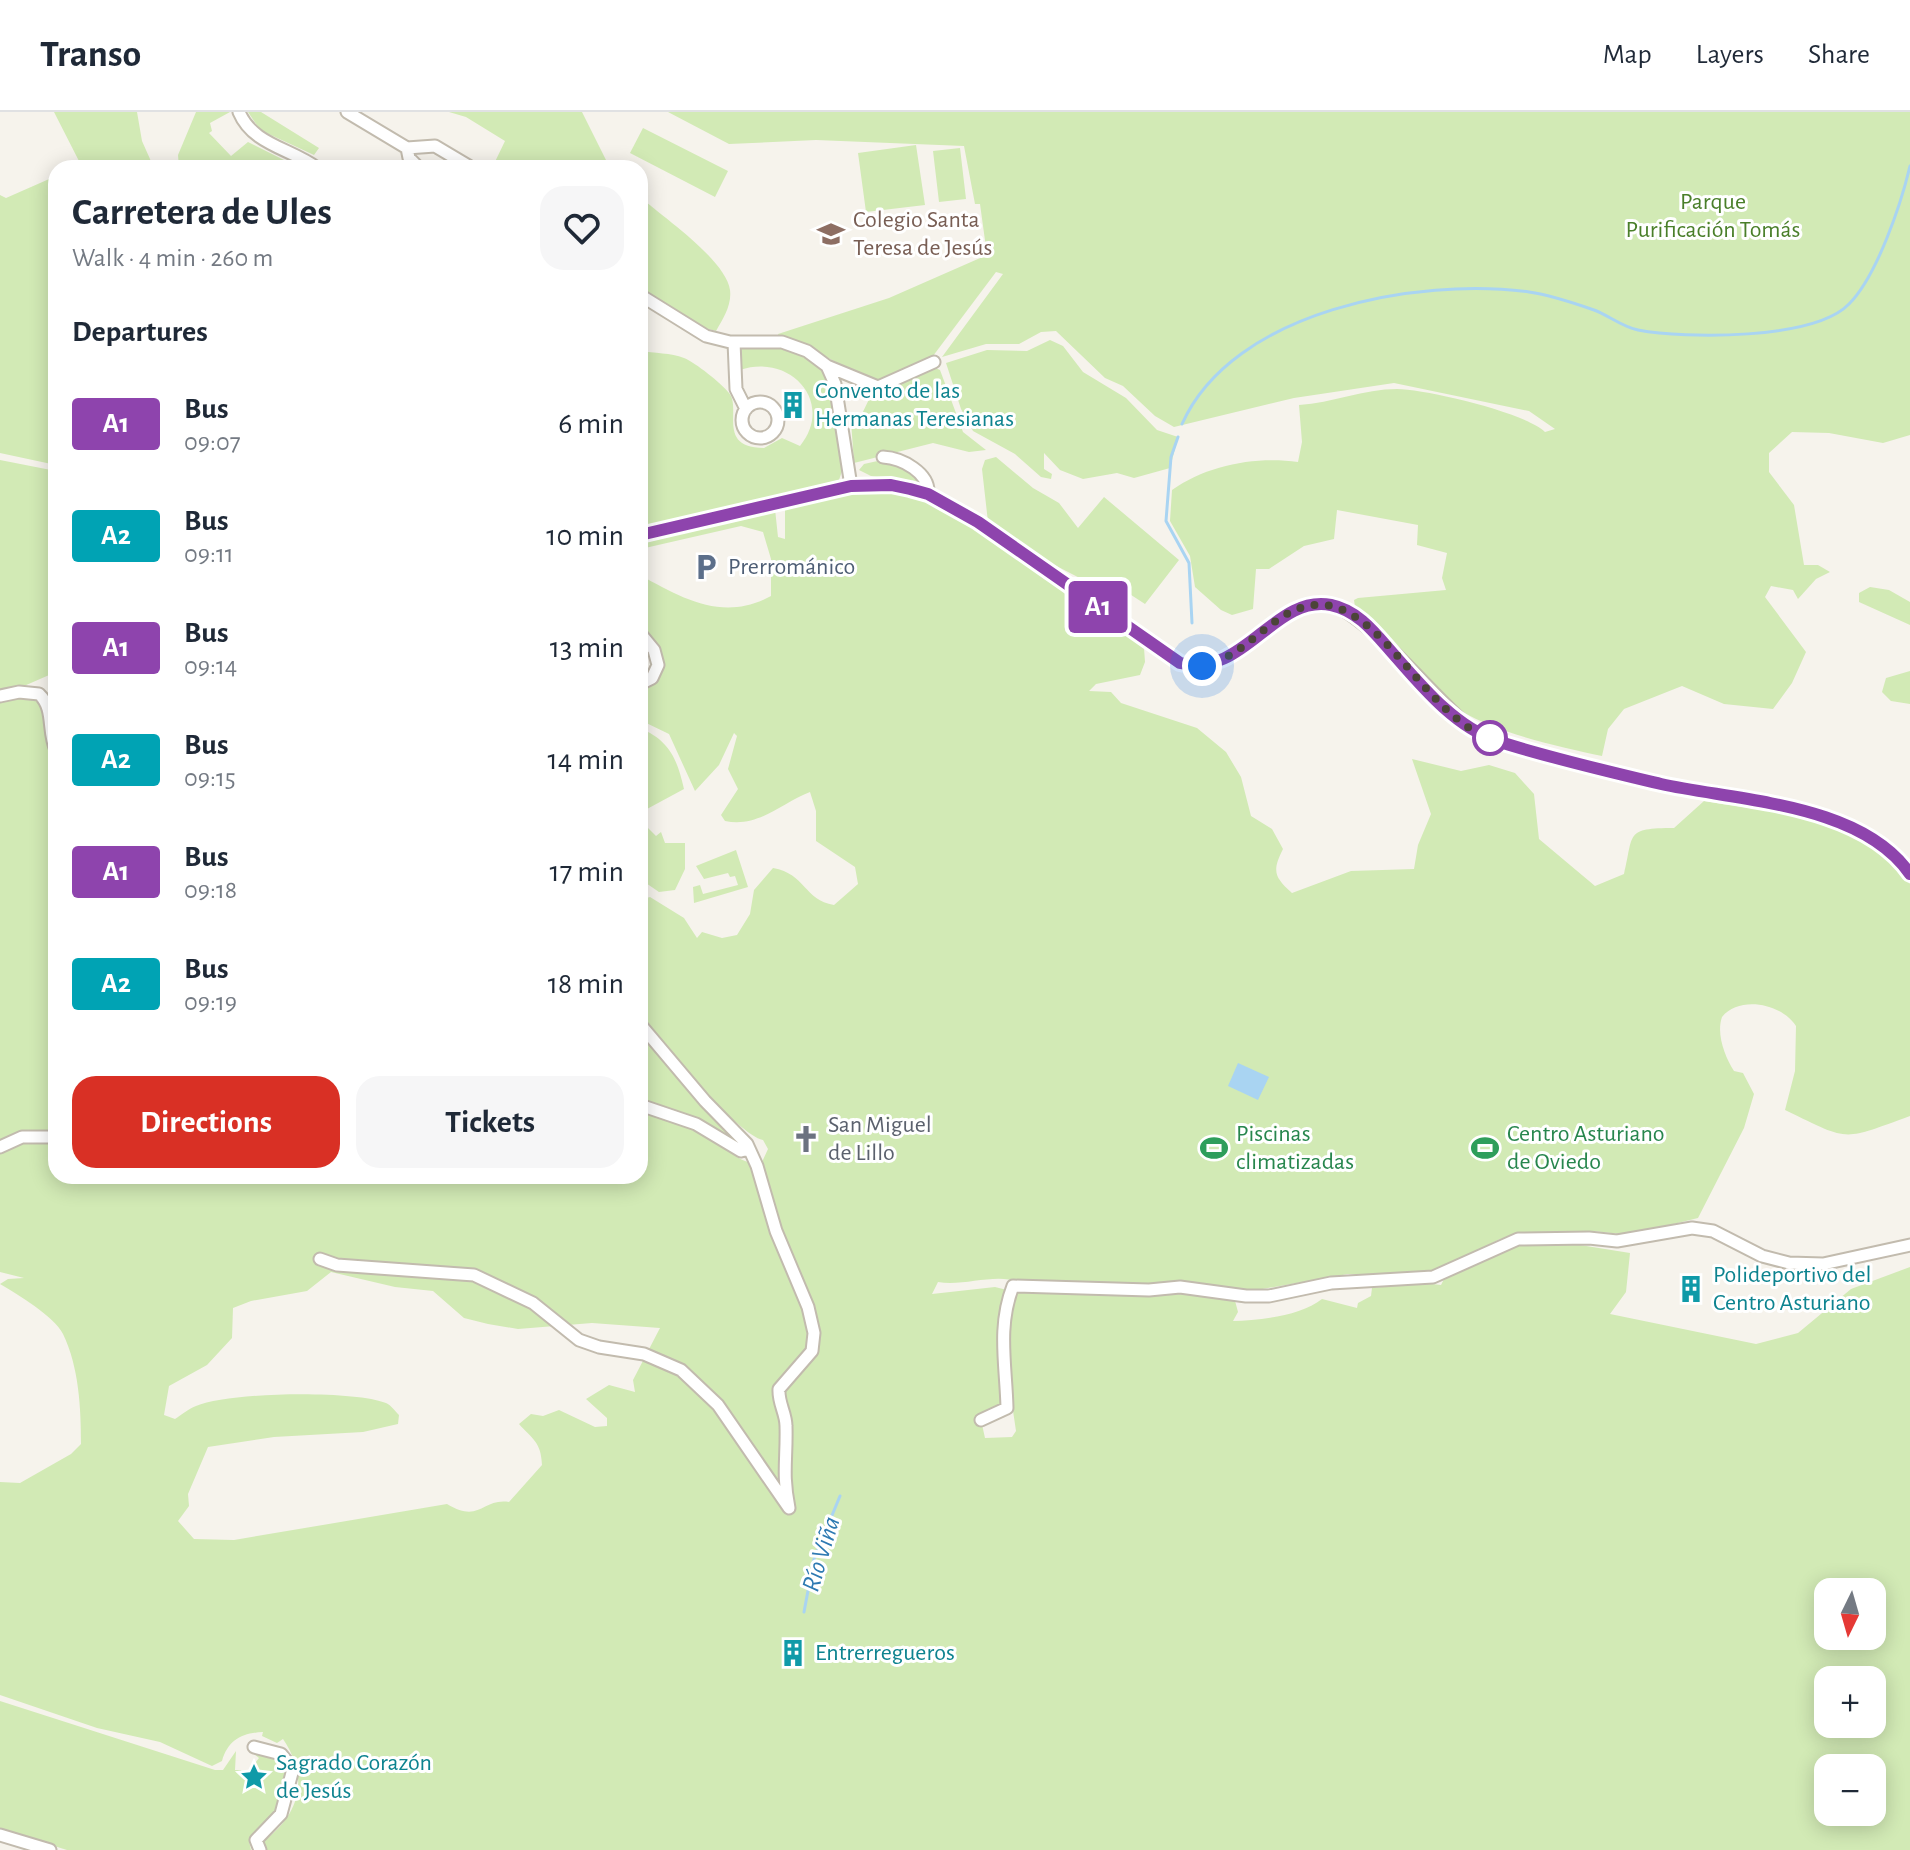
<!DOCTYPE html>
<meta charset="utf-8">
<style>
:root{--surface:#fff;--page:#f6f6f7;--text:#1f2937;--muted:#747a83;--line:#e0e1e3;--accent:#d93025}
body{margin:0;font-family:"Alegreya Sans",sans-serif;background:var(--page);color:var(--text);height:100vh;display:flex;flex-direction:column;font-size:30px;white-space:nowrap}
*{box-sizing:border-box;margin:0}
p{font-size:26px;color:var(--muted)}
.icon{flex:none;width:44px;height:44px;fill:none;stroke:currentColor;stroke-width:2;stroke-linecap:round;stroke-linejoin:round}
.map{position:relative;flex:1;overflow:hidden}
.sheet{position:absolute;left:48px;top:48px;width:600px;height:1024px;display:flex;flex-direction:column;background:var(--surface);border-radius:24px;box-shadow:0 4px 20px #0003}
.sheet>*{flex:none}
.badge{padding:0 16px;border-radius:6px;font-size:28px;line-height:52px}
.needle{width:52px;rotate:185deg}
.tools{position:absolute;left:1814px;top:1466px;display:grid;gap:16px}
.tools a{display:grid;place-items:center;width:72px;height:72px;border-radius:16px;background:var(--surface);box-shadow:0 4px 20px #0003;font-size:40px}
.you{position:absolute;width:40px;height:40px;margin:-20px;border:6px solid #fff;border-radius:50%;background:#1a73e8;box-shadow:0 0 0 12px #1a73e833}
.map>.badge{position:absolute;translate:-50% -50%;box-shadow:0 0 0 4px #fff}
h2{padding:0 24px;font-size:30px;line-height:72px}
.round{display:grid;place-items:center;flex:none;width:84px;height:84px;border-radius:24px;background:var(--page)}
.overview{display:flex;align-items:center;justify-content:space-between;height:136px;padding:0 24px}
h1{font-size:38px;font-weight:600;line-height:60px}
.primary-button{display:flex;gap:16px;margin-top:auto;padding:16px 24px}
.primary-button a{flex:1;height:92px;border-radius:24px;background:var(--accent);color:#fff;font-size:32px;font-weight:600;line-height:92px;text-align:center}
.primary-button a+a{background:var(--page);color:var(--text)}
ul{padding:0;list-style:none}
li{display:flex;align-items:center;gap:24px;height:112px;padding:0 24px}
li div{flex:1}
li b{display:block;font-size:30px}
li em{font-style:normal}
li .badge{min-width:88px;font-weight:700;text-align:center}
header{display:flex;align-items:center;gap:48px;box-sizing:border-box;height:112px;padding:0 40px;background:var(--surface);border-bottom:2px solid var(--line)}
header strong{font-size:38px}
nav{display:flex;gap:44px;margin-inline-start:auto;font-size:28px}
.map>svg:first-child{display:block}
.green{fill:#d2eab5;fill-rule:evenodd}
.water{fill:#a9d4f2}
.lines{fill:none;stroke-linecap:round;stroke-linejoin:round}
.stream{stroke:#a9d4f2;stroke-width:3}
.minor-casing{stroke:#c2bbae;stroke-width:15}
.minor{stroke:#fff;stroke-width:11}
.line-casing{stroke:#fff;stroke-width:18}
.line{stroke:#8e44ad;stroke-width:12}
.walk{stroke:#4b4439;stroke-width:8;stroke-dasharray:0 14.4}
.stop-dot{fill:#fff;stroke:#8e44ad;stroke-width:4}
.labels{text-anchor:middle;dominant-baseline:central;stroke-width:6;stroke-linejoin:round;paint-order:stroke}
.park-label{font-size:24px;fill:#4a7f2a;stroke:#fff}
.education-label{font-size:24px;fill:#785e54;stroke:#fff;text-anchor:start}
.culture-label{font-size:24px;fill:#0d838f;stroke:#fff;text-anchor:start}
.service-label{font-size:24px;fill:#4e5e75;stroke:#fff;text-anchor:start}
.worship-label{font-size:24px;fill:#5b616d;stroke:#fff;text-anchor:start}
.leisure-label{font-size:24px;fill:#27864d;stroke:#fff;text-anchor:start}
.water-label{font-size:26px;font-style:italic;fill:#2e7ab2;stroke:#fff}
</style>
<header>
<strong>Transo</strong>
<nav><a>Map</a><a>Layers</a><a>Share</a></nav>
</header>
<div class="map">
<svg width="1910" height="1738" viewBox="0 0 1910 1738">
<rect width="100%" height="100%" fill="#f6f3ec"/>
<path class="green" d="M54,0h83l5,29 12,27h-78l5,-3z
M196,0h34l-20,11 2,8 -3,2 22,23 17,-14 52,26h-121l-1,-13z
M248,0h13l58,36 -5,7 -54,-25z
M449,0h133l28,56h-118l13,-27 -39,-24z
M668,0h1242v323l-27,8 -54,-10 -37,-1 -23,21v19l25,33 10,60h14l12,7 -14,7 -18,20 -5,-9 -22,-4 -6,11 41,55 -14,31 -19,26 -49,-5 -42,-18 -58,23 -16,20 -6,27c-45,-10 -114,-24 -151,-52 -36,-28 -60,-69 -96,-97l-1,-7 4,-2 88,-8 -4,-12 5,-25 -30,-8 1,-20 -81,-15 -3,29 -30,7 -35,23h-13l-3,40 -21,6 -11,-5 -26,-23 -5,-31 -20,-35 2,-31c35,-25 84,-34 126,-28l4,-20 -3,-37c33,-2 65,-16 98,-16 28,0 130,24 148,43l10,-3 -26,-18 -135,-28 -100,15 -120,29 -19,-11 -32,-30 -18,-8 -49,-47 -15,1 -22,12h-33l-44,13 61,-83 -7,-2 -66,88 -49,22 -12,-1 -60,-34 -30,-9 -1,-4 111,-36 98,-43 -7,-51h-5l-11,-58 -148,-6 -87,4z
M643,16l85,43 -13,26 -85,-44z
M916,33l9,60 -59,7 -8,-59z
M960,36l6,51 -27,3 -6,-51z
M56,64v289l-56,-12v-258l6,3z
M640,85c23,20 86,63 90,93 2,15 -7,29 -14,41l-11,-3 -65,-40z
M1050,228l13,6 20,26 43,26 31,32 21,7 -8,31 -36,10 -17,-5 -34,6 -23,-9 -16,-17v16l8,5 -1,5 -10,-2 -26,-23 -42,-23 -12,-22 -15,-46 41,-13 40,1z
M778,236l26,9 22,16 17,95 -4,12 -199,49v-178c14,2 31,2 44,7 12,5 37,25 45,35 13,15 -13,55 35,55l18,-10 18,8c35,-43 -9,-93 -60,-76v-21z
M933,255l7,3 23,62 23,18 -17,2 -36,-9 -79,20 -3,-42 8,-1 14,-29z
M996,345l37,31 26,15 19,25 26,-31 75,63 -34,44 -40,-26 -6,10 -60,-31 -51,-35 -6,-53 3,-9z
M0,348l56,11v201l-32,14 -24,5z
M882,348l27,9 14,17 -52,-10 -12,-6 5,-6z
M870,378l41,6 48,21 185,131 1,14 -5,13 -44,9 -7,7 22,1 10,11 76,25 29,24 15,25 10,39 21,13 11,20c-11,22 -9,28 9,44l59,-22 63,-2 4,-24 13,-31 -19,-55 49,12 28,-6 26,8 19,21 5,45 56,47 29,-12c10,-40 0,-46 50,-46l30,-27c71,12 163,16 206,83v232c-69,25 -59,26 -125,-6l10,-39 1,-45c-14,-22 -56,-31 -74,-9 -6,17 3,40 12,54l9,2 11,21 -10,34 -46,90 -69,17 -36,-4 -66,3 -27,5 -61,31 -65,6 -26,-2 -91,16 -90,-7 -144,1c-24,-13 -58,3 -85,-2l-6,12 63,-7 20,5 156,-2 63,7 4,15 -5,9c27,-1 68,-5 89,-22l35,9 1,-5 13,-7 1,-8 52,-5 17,2 3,-6 20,-10 59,-26 32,-2 75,12 -4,39 -16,22 146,30 42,-11 53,-44 59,-22v583h-1643l-3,-9c37,-28 45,-64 19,-102l-6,4 -15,-7 1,-4c-21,1 -35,8 -41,29l-10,5 -52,-24 -63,-14 -97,-33v-213l20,1 51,-29 10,-10c0,-36 -2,-77 -18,-110 -9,-18 -46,-40 -63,-50l8,-5 16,-1 -24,-6v-572l20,-5 18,4 18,56v421h584v-143l87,99 -5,13c12,10 23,21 40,17l6,-13 -5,-9c-25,-5 -110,-103 -122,-128 -6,-13 -1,-92 -1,-112l10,-3 34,21 13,20 5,-6 20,6 15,-3 13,-21 4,-24 19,-22c33,6 31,32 61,37l24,-21 -3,-17 -39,-26v-30l-6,-19c-30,12 -52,36 -85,29l-4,-6 17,-26 -10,-20 9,-33 -3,-3 -15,32 -24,26 -26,-57 -29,-14v-29c17,-5 23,-15 24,-32l-24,-35v-49c43,24 84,47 131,21v-37l-8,-27 -22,-6 -96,22 -1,-5 131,-34 3,28 7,2v-30zM331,1160l64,15 38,4 31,27 24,6 30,5 74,-6 68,5 -27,52 2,12 -26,-7 -23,14 21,19v8l-12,1 -36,-17 -16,6 -12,-2 -12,10c13,15 22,17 23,41l-33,37c-27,-4 -29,22 -62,2l-213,36 -40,-1 -16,-18 11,-15 -1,-12 20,-47 66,-10 89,-5 35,-8 1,-9c-3,-3 -8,-10 -13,-12 -34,-13 -157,-11 -190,3 -8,3 -15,9 -21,13l-11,-4 5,-29 38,-21 25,-27 1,-30 18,-7 56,-10zM1012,1292l4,27 -4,6 -27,1 -4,-18zM1828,1480h44v44h-44zM1828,1568h44v44h-44zM1828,1656h44v44h-44z
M1870,475l19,3 21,12v23l-51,-23v-9z
M1910,559v33l-19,-3 -9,-9 4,-14z
M640,616c30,13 37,31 44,61l-37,20 -7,-7z
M640,708l16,16 5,-4 4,11h20v26l-10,21 -16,2 -19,-13z
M736,738l12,37 -54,16 -1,-16 7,-2 3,9 35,-9 -3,-9 -5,1 -2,-4 -24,6 -8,-13z
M0,1589l215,69h8l13,-19 -1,19h6l8,15 13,-8 -7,-14 4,-5 -10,-8 26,6 14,15 -9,39 -31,31 2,9h-184l-61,-19 -6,-3z"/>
<path class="water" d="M1238,951l31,14 -11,23 -30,-14z"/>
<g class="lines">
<path class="stream" d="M1182,312c51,-114 236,-147 347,-132 21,3 45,11 65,18 14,5 28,17 44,20 47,9 176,10 211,-26 28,-28 52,-100 61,-138
M1178,325l-7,20 -5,64 23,42 3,60
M804,1500l10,-53 26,-63"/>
<g class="minor-casing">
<path id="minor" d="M239,0c14,33 51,36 78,56
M347,0l60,36 28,-2 37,22
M407,36l2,10 10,10
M640,183l66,41 24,6h52l25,9 20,15 8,18 16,102
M734,230l2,47 10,20
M827,254l51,21 56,-25
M742 308a18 18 0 1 1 36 0a18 18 0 1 1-36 0Z
M883,345c19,1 47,16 45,37
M640,423l211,-49 40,-1 19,4 18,5 50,28 202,141c64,16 92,-66 149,-58 35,4 111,101 147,128 59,21 121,36 182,50 79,18 202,19 252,91
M640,521l14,17 4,15 -6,13 -12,6
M0,584l19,-4 20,2c16,15 8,37 17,56
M640,993l56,19 45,27 8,-2
M0,1035l22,-10h34
M320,1147l17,6 137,10 59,28 46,37 20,7 45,7 37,16 37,35 71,103c-7,-35 -2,-49 -3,-82 0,-13 -8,-23 -7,-37l33,-38 2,-18 -6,-26 -32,-76 -19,-65 -10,-22 -42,-43 -65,-77
M981,1308l26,-12c-1,-43 -10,-81 6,-122l136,4 31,-3 66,9h23l62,-13 102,-6 85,-38 71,-1 28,3 75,-13 21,3 49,25 27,7 34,1 87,-19
M254,1635l27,7 12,15 -12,45 -25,26 4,10
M0,1723l50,15"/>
</g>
<use href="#minor" class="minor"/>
</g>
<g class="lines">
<g class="line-casing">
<path id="line" d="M640,423l211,-49 40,-1 19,4 18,5 50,28 202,141c64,16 94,-69 151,-58 29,6 46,31 65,52 28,32 60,70 101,84 53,17 109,30 164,43 77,17 200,19 249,90"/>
</g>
<use href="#line" class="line"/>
<path class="walk" d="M1202,554c43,-7 70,-57 112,-61 65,-7 112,113 176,133"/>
</g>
<defs>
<g id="school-bare" transform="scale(2.16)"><path d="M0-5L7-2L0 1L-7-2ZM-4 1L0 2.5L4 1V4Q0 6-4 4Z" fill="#8d6e63" stroke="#fff" stroke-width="2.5" paint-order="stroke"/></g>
<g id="building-bare" transform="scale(2.16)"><path d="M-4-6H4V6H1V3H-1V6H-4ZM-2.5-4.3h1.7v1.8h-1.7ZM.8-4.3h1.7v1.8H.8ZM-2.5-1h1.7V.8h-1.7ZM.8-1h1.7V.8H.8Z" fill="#0f9aa8" stroke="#fff" stroke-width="2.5" paint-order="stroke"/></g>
<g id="parking-bare" transform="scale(2.16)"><path d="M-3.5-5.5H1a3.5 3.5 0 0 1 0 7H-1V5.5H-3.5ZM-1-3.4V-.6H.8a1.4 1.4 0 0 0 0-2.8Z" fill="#5c6f8a" stroke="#fff" stroke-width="2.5" paint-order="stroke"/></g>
<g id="church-bare" transform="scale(2.16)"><path d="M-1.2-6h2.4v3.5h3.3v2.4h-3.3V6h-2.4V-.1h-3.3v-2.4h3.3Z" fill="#6b7280" stroke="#fff" stroke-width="2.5" paint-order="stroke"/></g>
<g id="stadium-bare" transform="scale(2.16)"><path d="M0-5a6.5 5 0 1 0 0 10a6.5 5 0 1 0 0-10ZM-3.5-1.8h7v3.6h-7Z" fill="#2e9e5b" stroke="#fff" stroke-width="2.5" paint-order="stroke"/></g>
<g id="sight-bare" transform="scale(2.16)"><path d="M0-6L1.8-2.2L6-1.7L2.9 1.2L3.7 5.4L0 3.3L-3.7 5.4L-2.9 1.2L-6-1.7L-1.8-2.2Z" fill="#0f9aa8" stroke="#fff" stroke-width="2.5" paint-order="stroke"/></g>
</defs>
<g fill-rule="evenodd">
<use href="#school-bare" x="831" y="122"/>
<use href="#building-bare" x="793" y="293"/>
<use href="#parking-bare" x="706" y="455"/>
<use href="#church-bare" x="806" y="1027"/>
<use href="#stadium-bare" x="1214" y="1036"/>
<use href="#stadium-bare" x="1485" y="1036"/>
<use href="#building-bare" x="1691" y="1177"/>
<use href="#building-bare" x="793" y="1541"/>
<use href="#sight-bare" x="254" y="1665"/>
</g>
<circle class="stop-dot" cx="1490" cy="626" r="16"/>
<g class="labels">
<g class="park-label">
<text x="1713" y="90">Parque<tspan x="1713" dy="28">Purificación Tomás</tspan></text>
</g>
<g class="education-label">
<text x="853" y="108">Colegio Santa<tspan x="853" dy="28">Teresa de Jesús</tspan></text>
</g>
<g class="culture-label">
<text x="815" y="279">Convento de las<tspan x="815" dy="28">Hermanas Teresianas</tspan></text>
<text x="1713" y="1163">Polideportivo del<tspan x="1713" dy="28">Centro Asturiano</tspan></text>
<text x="815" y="1541">Entrerregueros</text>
<text x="276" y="1651">Sagrado Corazón<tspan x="276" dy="28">de Jesús</tspan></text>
</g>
<g class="service-label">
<text x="728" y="455">Prerrománico</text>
</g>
<g class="worship-label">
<text x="828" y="1013">San Miguel<tspan x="828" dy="28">de Lillo</tspan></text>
</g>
<g class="leisure-label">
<text x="1236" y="1022">Piscinas<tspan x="1236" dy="28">climatizadas</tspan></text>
<text x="1507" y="1022">Centro Asturiano<tspan x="1507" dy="28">de Oviedo</tspan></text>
</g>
<g class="water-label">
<text transform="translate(821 1442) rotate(-73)">Río Viña</text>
</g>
</g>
</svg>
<div class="tools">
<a><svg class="needle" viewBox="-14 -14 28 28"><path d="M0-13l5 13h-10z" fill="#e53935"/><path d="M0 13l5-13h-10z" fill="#747a83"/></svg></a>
<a>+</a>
<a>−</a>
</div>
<div class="you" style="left:1202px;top:554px"></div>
<b class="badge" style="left:1098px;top:495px;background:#8e44ad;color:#fff">A1</b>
<section class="sheet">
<div class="overview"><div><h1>Carretera de Ules</h1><p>Walk · 4 min · 260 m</p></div><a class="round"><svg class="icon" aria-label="heart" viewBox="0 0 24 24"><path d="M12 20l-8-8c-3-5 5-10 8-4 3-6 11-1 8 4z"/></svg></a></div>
<h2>Departures</h2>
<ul>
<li><span class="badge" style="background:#8e44ad;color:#fff">A1</span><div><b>Bus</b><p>09:07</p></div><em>6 min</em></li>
<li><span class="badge" style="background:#00a3b4;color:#fff">A2</span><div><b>Bus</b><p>09:11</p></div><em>10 min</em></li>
<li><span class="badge" style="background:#8e44ad;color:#fff">A1</span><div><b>Bus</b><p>09:14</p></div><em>13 min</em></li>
<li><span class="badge" style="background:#00a3b4;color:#fff">A2</span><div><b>Bus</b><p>09:15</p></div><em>14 min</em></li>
<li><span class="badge" style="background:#8e44ad;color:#fff">A1</span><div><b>Bus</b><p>09:18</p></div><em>17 min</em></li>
<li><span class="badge" style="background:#00a3b4;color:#fff">A2</span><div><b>Bus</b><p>09:19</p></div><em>18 min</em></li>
</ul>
<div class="primary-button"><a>Directions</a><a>Tickets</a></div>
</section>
</div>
